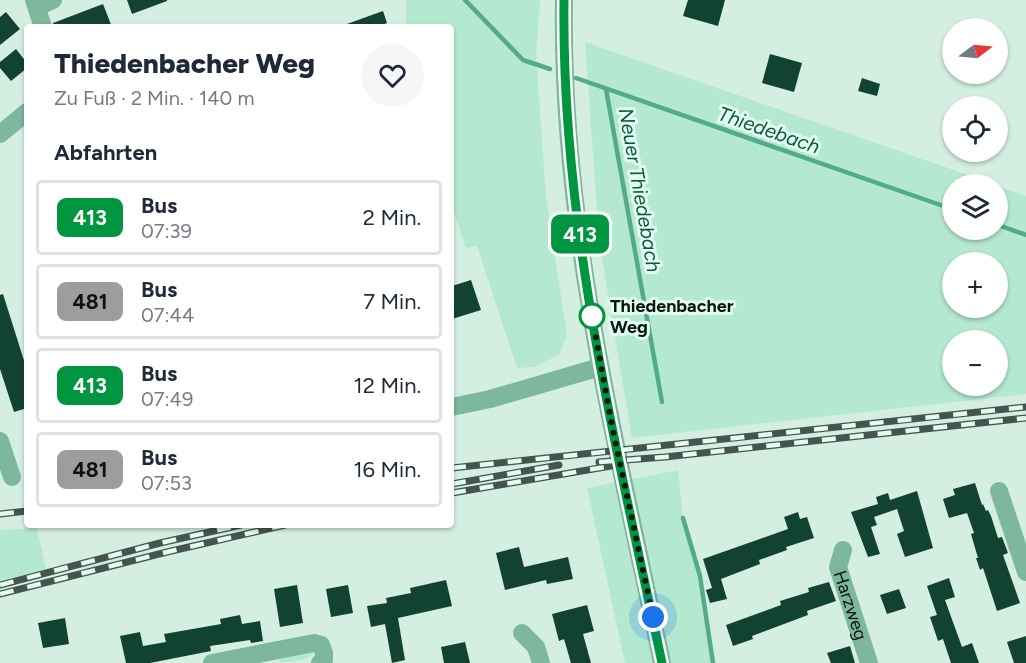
<!DOCTYPE html>
<html lang="de">
<meta charset="utf-8">
<style>
:root{--surface:#fff;--page:#f6f6f7;--text:#1f2937;--muted:#747a83;--line:#e0e1e3}
body{margin:0;font-family:Figtree,sans-serif;background:var(--page);color:var(--text);height:100vh;display:flex;flex-direction:column;font-size:22px;white-space:nowrap}
*{box-sizing:border-box;margin:0}
p{font-size:20px;color:var(--muted)}
.icon{flex:none;width:33px;height:33px;fill:none;stroke:currentColor;stroke-width:2;stroke-linecap:round;stroke-linejoin:round}
.map{position:relative;flex:1;overflow:hidden}
.drawer{position:absolute;left:24px;top:24px;width:430px;height:504px;display:flex;flex-direction:column;background:var(--surface);border-radius:6px;box-shadow:0 2px 4px #0004}
.drawer>*{flex:none}
.badge{padding:0 12px;border-radius:9px;font-size:21px;line-height:39px}
.needle{width:39px;rotate:74deg}
.buttons{position:absolute;left:942px;top:18px;display:grid;gap:12px}
.buttons a{display:grid;place-items:center;width:66px;height:66px;border-radius:50%;background:var(--surface);box-shadow:0 2px 4px #0004;font-size:30px}
.you{position:absolute;width:30px;height:30px;margin:-15px;border:4px solid #fff;border-radius:50%;background:#1a73e8;box-shadow:0 0 0 9px #1a73e833}
.map>.badge{position:absolute;translate:-50% -50%;box-shadow:0 0 0 3px #fff}
h2{padding:0 30px;font-size:22px;line-height:54px}
.round{display:grid;place-items:center;flex:none;width:63px;height:63px;border-radius:32px;background:var(--page)}
.overview{display:flex;align-items:center;justify-content:space-between;height:102px;padding:0 30px}
h1{font-size:28px;font-weight:800;line-height:45px}
ul{padding:0;list-style:none}
li{display:flex;align-items:center;gap:18px;height:75px;margin:0 12px 9px;padding:0 18px;border:3px solid var(--line);border-radius:6px}
li div{flex:1}
li b{display:block;font-size:22px}
li em{font-style:normal}
li .badge{min-width:66px;font-weight:700;text-align:center}
.map>svg:first-child{display:block}
.green{fill:#b5e8d1;fill-rule:evenodd}
.lines{fill:none;stroke-linecap:round;stroke-linejoin:round}
.stream{stroke:#52ab89;stroke-width:4.5}
.building{fill:#124332}
.minor{stroke:#7cb79e;stroke-width:18}
.rail-casing{stroke:#45544e;stroke-width:7}
.rail{stroke:#e1fcf0;stroke-width:4.5;stroke-dasharray:14;stroke-linecap:butt}
.line-casing{stroke:#fff;stroke-width:14}
.line{stroke:#009640;stroke-width:9}
.walk{stroke:#0a1410;stroke-width:6;stroke-dasharray:0 10.8}
.stop-dot{fill:#fff;stroke:#009640;stroke-width:3}
.labels{text-anchor:middle;dominant-baseline:central;stroke-width:6;stroke-linejoin:round;paint-order:stroke}
.stop-label{font-size:18px;font-weight:bold;fill:#0a1410;stroke:#e1fcf0;text-anchor:start}
.street-label{font-size:18px;fill:#0a1410;stroke:#e1fcf0}
.water-label{font-size:20px;font-style:italic;fill:#0e5740;stroke:#e1fcf0}
</style>
<div class="map">
<svg width="1026" height="663" viewBox="0 0 1026 663">
<rect width="100%" height="100%" fill="#d4efe2"/>
<path class="green" d="M406,0h134l-4,56 10,141 21,139 -8,19 -25,12 -17,1 -40,-122 -11,2 -14,-42v-179h-46z
M585,42l409,142h-42v46h46v-44l28,10v198l-394,44 -33,-198zM998,262v46h-46v-46zM998,340v46h-46v-46z
M678,470l5,48 17,58 13,87h-88l-38,-175z
M37,528l9,41 -46,12v-51z
M312,652l2,2c-7,7 -27,9 -36,8l3,-4z"/>
<g class="lines">
<path class="stream" d="M465,0l58,60 27,9
M576,78l376,131
M606,89l56,313
M998,225l28,10
M683,518l17,58 13,87"/>
</g>
<path class="building" d="M127,0h40v1l-35,13z
M688,0h37l-7,26 -35,-10z
M103,4l9,23h-58l-1,-4z
M383,11l4,12 -10,4h-33v-2z
M6,12l14,17 -20,16v-28z
M16,49l11,14v5l-16,13 -11,-13v-6z
M770,54l32,9 -8,29 -32,-9z
M862,78l18,6 -3,12 -19,-5z
M471,280l10,30 -29,9v-33z
M3,294l24,76v38l-13,4 -14,-43v-74z
M975,483l7,22 1,-1 3,7 2,-1 3,6 7,22 4,-1 6,16 -5,2 17,48 -23,8 -14,-43 -3,2 -4,-12h2l-7,-24 3,-1 -7,-20 -18,5 -6,-19 12,-4 -2,-6z
M917,491l16,57 -28,9 -8,-23 7,-3 -7,-22 -23,8 3,8 -6,2 9,27 -12,3 -17,-45 27,-8 -2,-7 12,-4 2,7z
M798,512l2,7 7,-2 7,21 -28,9 1,3 -28,10 1,4 -39,15 6,20 -17,4 -4,-13 6,-2 -9,-29 85,-30 -4,-12z
M519,547l5,20 44,-10 5,22 -26,5 -1,-4 -41,10 -9,-37z
M949,578l6,19 -10,3 17,47 10,-4 7,20h-28l-8,-24 -5,2 -8,-24 7,-2 -10,-29z
M446,580l6,26 -54,12 7,42 -13,3 -7,-39 -14,3 -4,-21 20,-3 -1,-5 25,-5 -1,-5z
M829,582l7,19 -29,10 1,4 -56,21 1,3 -20,7 -7,-21 55,-20 -1,-4 29,-9 -1,-4z
M297,585l6,38 -23,4 -6,-38z
M348,585l5,28 -22,4 -5,-28z
M899,589l7,19 -19,6 -7,-19z
M587,605l7,26 -11,3 8,29h-20l-7,-24 -5,2 -7,-27z
M240,615l2,9 18,-3 3,20 -12,2 -1,-3 -40,6 1,5 -61,12h-24l-6,-27 20,-4 3,14 23,-4 -2,-8 57,-10 -1,-5z
M65,618l4,26 -26,4 -5,-25z
M1026,636v27h-12l-7,-21z
M465,642l5,21h-26l-3,-16z
M850,646l5,17h-24l-4,-10z"/>
<g class="lines">
<g class="minor">
<path d="M34,0l9,27"/>
<path d="M564,0c-4,225 53,445 98,663"/>
<path d="M37,7l16,-7"/>
<path d="M0,134l27,-22"/>
<path d="M452,407l38,-8 110,-32"/>
<path d="M0,441l12,36"/>
<path d="M999,491l27,81"/>
<path id="s1" d="M843,550l-5,17 31,96"/>
<path d="M522,633l14,14 5,16"/>
<path d="M212,663l102,-20 7,2 3,8v7l-4,3"/>
</g>
<g class="rail-casing">
<path id="rail" d="M599,462l66,-5 361,-39
M452,468l574,-61
M452,484l107,-19
M452,493l159,-27
M0,514l27,-3
M0,585l160,-42 81,-18
M0,594l167,-42 118,-27"/>
</g>
<use href="#rail" class="rail"/>
</g>
<g class="lines">
<g class="line-casing">
<path id="line" d="M564,0c-3,225 52,445 98,663"/>
</g>
<use href="#line" class="line"/>
<path class="walk" d="M592,316l20,110 41,191"/>
</g>
<circle class="stop-dot" cx="592" cy="316" r="12"/>
<g class="labels">
<g class="stop-label">
<text x="610" y="306">Thiedenbacher<tspan x="610" dy="21">Weg</tspan></text>
</g>
<g class="street-label">
<text stroke="none"><textPath href="#s1" startOffset="58">Harzweg</textPath></text>
</g>
<g class="water-label">
<text transform="translate(769 130) rotate(19)">Thiedebach</text>
<text transform="translate(640 190) rotate(80)">Neuer Thiedebach</text>
</g>
</g>
</svg>
<div class="buttons">
<a><svg class="needle" viewBox="-14 -14 28 28"><path d="M0-13l5 13h-10z" fill="#e53935"/><path d="M0 13l5-13h-10z" fill="#747a83"/></svg></a>
<a><svg class="icon" aria-label="locate" viewBox="0 0 24 24"><circle cx="12" cy="12" r="6"/><path d="M12 2v4M12 18v4M2 12h4M18 12h4"/></svg></a>
<a><svg class="icon" aria-label="layers" viewBox="0 0 24 24"><path d="M12 4l9 5-9 5-9-5zM3 14l9 5 9-5"/></svg></a>
<a>+</a>
<a>−</a>
</div>
<div class="you" style="left:653px;top:617px"></div>
<b class="badge" style="left:580px;top:234px;background:#009640;color:#fff">413</b>
<section class="drawer">
<div class="overview"><div><h1>Thiedenbacher Weg</h1><p>Zu Fuß · 2 Min. · 140 m</p></div><a class="round"><svg class="icon" aria-label="heart" viewBox="0 0 24 24"><path d="M12 20l-8-8c-3-5 5-10 8-4 3-6 11-1 8 4z"/></svg></a></div>
<h2>Abfahrten</h2>
<ul>
<li><span class="badge" style="background:#009640;color:#fff">413</span><div><b>Bus</b><p>07:39</p></div><em>2 Min.</em></li>
<li><span class="badge" style="background:#9d9d9c;color:#111">481</span><div><b>Bus</b><p>07:44</p></div><em>7 Min.</em></li>
<li><span class="badge" style="background:#009640;color:#fff">413</span><div><b>Bus</b><p>07:49</p></div><em>12 Min.</em></li>
<li><span class="badge" style="background:#9d9d9c;color:#111">481</span><div><b>Bus</b><p>07:53</p></div><em>16 Min.</em></li>
</ul>
</section>
</div>
